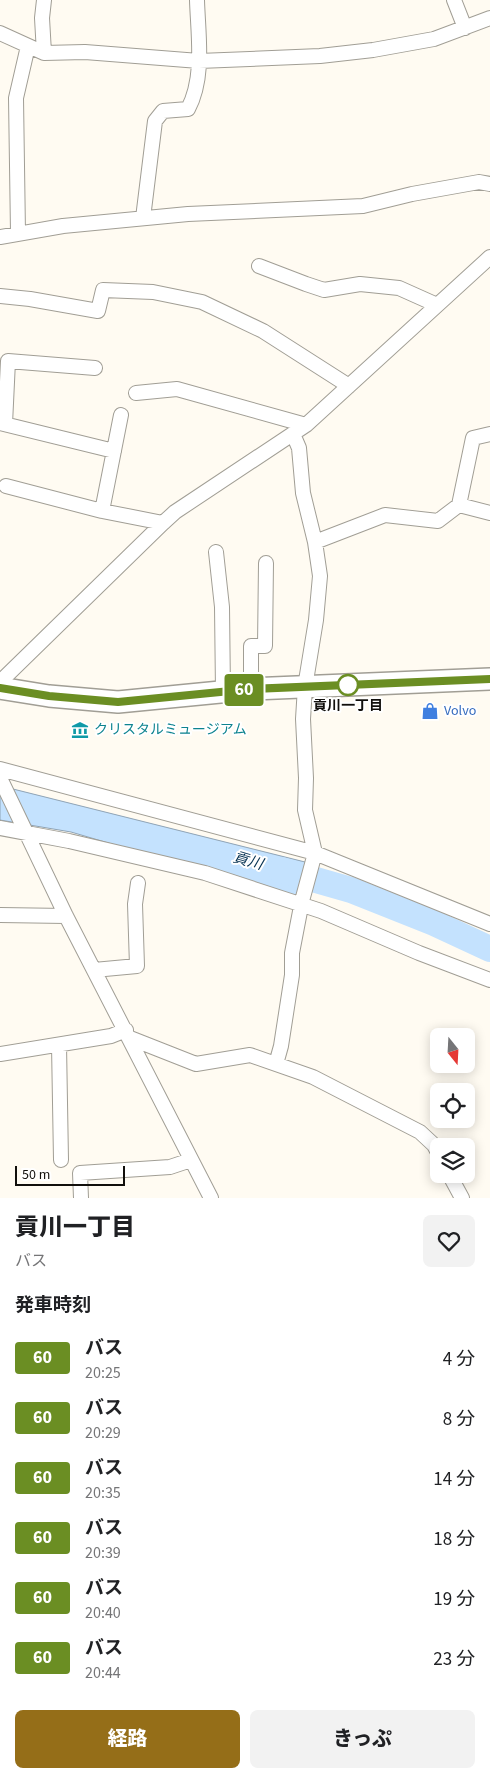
<!DOCTYPE html>
<html lang="ja">
<meta charset="utf-8">
<style>
:root{--surface:#fff;--page:#f2f2f2;--text:#202124;--muted:#757577;--accent:#956e18}
body{margin:0;font-family:"Source Sans 3","Noto Sans JP",sans-serif;background:var(--page);color:var(--text);height:100vh;display:flex;flex-direction:column;font-size:19px;white-space:nowrap}
*{box-sizing:border-box;margin:0}
p{font-size:16px;color:var(--muted)}
.icon{flex:none;width:28px;height:28px;fill:none;stroke:currentColor;stroke-width:2;stroke-linecap:round;stroke-linejoin:round}
.map{position:relative;height:1198px;overflow:hidden}
.sheet{display:flex;flex-direction:column;background:var(--surface);flex:1}
.sheet>*{flex:none}
.badge{padding:0 10px;border-radius:4px;font-size:18px;line-height:32px}
.needle{width:32px;rotate:162deg}
.fabs{position:absolute;left:430px;top:1028px;display:grid;gap:10px}
.fabs a{display:grid;place-items:center;width:45px;height:45px;border-radius:8px;background:var(--surface);box-shadow:0 2px 12px #0003;font-size:25px}
.scale{position:absolute;left:15px;bottom:12px;width:110px;box-sizing:border-box;padding-left:5px;border:2px solid #110f0c;border-top:0;font-size:14px;line-height:18px;white-space:nowrap;color:#110f0c;-webkit-text-stroke:4px #fff;paint-order:stroke}
.map>.badge{position:absolute;translate:-50% -50%;box-shadow:0 0 0 2px #fff}
h2{padding:0 15px;font-size:19px;line-height:45px}
.round{display:grid;place-items:center;flex:none;width:52px;height:52px;border-radius:8px;background:var(--page)}
.summary{display:flex;align-items:center;justify-content:space-between;height:85px;padding:0 15px}
h1{font-size:24px;font-weight:800;line-height:38px}
.button{display:flex;gap:10px;margin-top:auto;padding:10px 15px}
.button a{flex:1;height:58px;border-radius:8px;background:var(--accent);color:#fff;font-size:20px;font-weight:800;line-height:58px;text-align:center}
.button a+a{background:var(--page);color:var(--text)}
ul{padding:0;list-style:none}
li{display:flex;align-items:center;gap:15px;height:60px;padding:0 15px}
li div{flex:1}
li b{display:block;font-size:19px}
li em{font-style:normal}
li .badge{min-width:55px;font-weight:700;text-align:center}
.map>svg:first-child{display:block}
.water{fill:#c4e2fe;stroke:#8ea3b5}
.lines{fill:none;stroke-linecap:round;stroke-linejoin:round}
.river{stroke:#c4e2fe;stroke-width:26}
.minor-casing{stroke:#a19e95;stroke-width:16}
.highway-casing{stroke:#a19e95;stroke-width:24}
.minor{stroke:#fff;stroke-width:14}
.highway{stroke:#fff;stroke-width:21}
.line-casing{stroke:#fff;stroke-width:11}
.line{stroke:#6b8e23;stroke-width:8}
.stop-dot{fill:#fff;stroke:#6b8e23;stroke-width:2.5}
.labels{text-anchor:middle;dominant-baseline:central;stroke-width:4;stroke-linejoin:round;paint-order:stroke}
.stop-label{font-size:14px;font-weight:bold;fill:#110f0c;stroke:#fff}
.shop-label{font-size:14px;fill:#366cbe;stroke:#fff;text-anchor:start}
.culture-label{font-size:14px;fill:#0d838f;stroke:#fff;text-anchor:start}
.water-label{font-size:15px;font-style:italic;fill:#033050;stroke:#fff}
</style>
<div class="map">
<svg width="490" height="1198" viewBox="0 0 490 1198">
<rect width="100%" height="100%" fill="#fffbf2"/>
<path class="water" d="M0,787l13,2 296,74 -10,36 -228,-67 -71,-12z"/>
<g class="lines">
<path class="river" d="M281,870l70,20 83,33 56,26"/>
<g class="minor-casing">
<path id="minor" d="M454,0l11,28
M0,33l44,20 41,-1 114,9 121,-5 53,-6 61,-11 56,-21
M44,53l-2,-35 2,-18
M143,218l12,-97 8,-10 25,-2c17,-32 10,-74 9,-109
M18,233l-2,-135 12,-52
M0,237l63,-11 125,-12 175,-8 49,-12 67,-12 11,2
M259,266l47,18 18,6 36,-6 39,4 38,17
M0,296l30,3 68,12 5,-21 50,2 49,10 61,29 86,55
M136,393l41,-4 129,36
M0,423l114,28
M5,424l3,-63 87,7
M6,486l96,25 61,12
M459,505l31,8
M102,511l19,-96
M315,542l70,-27 53,6 21,-16 14,-67 17,-4
M216,552l6,55 1,85
M0,682l163,-159 12,-11 131,-87 184,-168
M251,689v-43h14l1,-83
M0,769l315,84 175,71
M0,778l66,138 145,282
M0,828l69,13 136,32 116,38 98,42 71,27
M0,915l66,1
M94,970l43,-4 -2,-62 3,-21
M130,1038l66,26 54,-9 63,22 107,55 14,13 5,9
M59,1045l2,115
M0,1054l111,-18 15,-6
M276,1064l5,-18 11,-71v-22l10,-52 13,-48 -10,-43 1,-32 -3,-59 2,-32 11,-67 4,-44 -5,-34 -12,-49 -4,-45 -6,-14
M449,1174l13,24
M81,1198l-1,-25 90,-6 21,-7"/>
</g>
<g class="highway-casing">
<path id="highway" d="M0,688l49,8 69,6 133,-13 239,-10"/>
</g>
<use href="#minor" class="minor"/>
<use href="#highway" class="highway"/>
</g>
<g class="lines">
<g class="line-casing">
<path id="line" d="M0,688l49,8 69,6 133,-13 239,-10"/>
</g>
<use href="#line" class="line"/>
</g>
<defs>
<g id="shop-bare" transform="scale(1.35)"><path d="M-5-2.5h2.3a2.7 3.5 0 0 1 5.4 0H5L5.5 6h-11ZM-1.5-2.5h3a1.5 2.3 0 0 0-3 0Z" fill="#3f7fe0" stroke="#fff" stroke-width="2.5" paint-order="stroke"/></g>
<g id="museum-bare" transform="scale(1.35)"><path d="M0-6L6-3V-2H-6V-3ZM-5-1h2V3h-2ZM-1-1h2V3h-2ZM3-1h2V3H3ZM-6 4H6V6H-6Z" fill="#0f9aa8" stroke="#fff" stroke-width="2.5" paint-order="stroke"/></g>
</defs>
<g fill-rule="evenodd">
<use href="#shop-bare" x="430" y="711"/>
<use href="#museum-bare" x="80" y="730"/>
</g>
<circle class="stop-dot" cx="348" cy="685" r="10"/>
<g class="labels">
<g class="stop-label">
<text x="348" y="706">貢川一丁目</text>
</g>
<g class="shop-label">
<text x="444" y="711">Volvo</text>
</g>
<g class="culture-label">
<text x="94" y="730">クリスタルミュージアム</text>
</g>
<g class="water-label">
<text transform="translate(248 861) rotate(16)">貢川</text>
</g>
</g>
</svg>
<div class="fabs">
<a><svg class="needle" viewBox="-14 -14 28 28"><path d="M0-13l5 13h-10z" fill="#e53935"/><path d="M0 13l5-13h-10z" fill="#757577"/></svg></a>
<a><svg class="icon" aria-label="locate" viewBox="0 0 24 24"><circle cx="12" cy="12" r="6"/><path d="M12 2v4M12 18v4M2 12h4M18 12h4"/></svg></a>
<a><svg class="icon" aria-label="layers" viewBox="0 0 24 24"><path d="M12 4l9 5-9 5-9-5zM3 14l9 5 9-5"/></svg></a>
</div>
<div class="scale">50 m</div>
<b class="badge" style="left:244px;top:690px;background:#6b8e23;color:#fff">60</b>
</div>
<section class="sheet">
<div class="summary"><div><h1>貢川一丁目</h1><p>バス</p></div><a class="round"><svg class="icon" aria-label="heart" viewBox="0 0 24 24"><path d="M12 20l-8-8c-3-5 5-10 8-4 3-6 11-1 8 4z"/></svg></a></div>
<h2>発車時刻</h2>
<ul>
<li><span class="badge" style="background:#6b8e23;color:#fff">60</span><div><b>バス</b><p>20:25</p></div><em>4 分</em></li>
<li><span class="badge" style="background:#6b8e23;color:#fff">60</span><div><b>バス</b><p>20:29</p></div><em>8 分</em></li>
<li><span class="badge" style="background:#6b8e23;color:#fff">60</span><div><b>バス</b><p>20:35</p></div><em>14 分</em></li>
<li><span class="badge" style="background:#6b8e23;color:#fff">60</span><div><b>バス</b><p>20:39</p></div><em>18 分</em></li>
<li><span class="badge" style="background:#6b8e23;color:#fff">60</span><div><b>バス</b><p>20:40</p></div><em>19 分</em></li>
<li><span class="badge" style="background:#6b8e23;color:#fff">60</span><div><b>バス</b><p>20:44</p></div><em>23 分</em></li>
</ul>
<div class="button"><a>経路</a><a>きっぷ</a></div>
</section>
